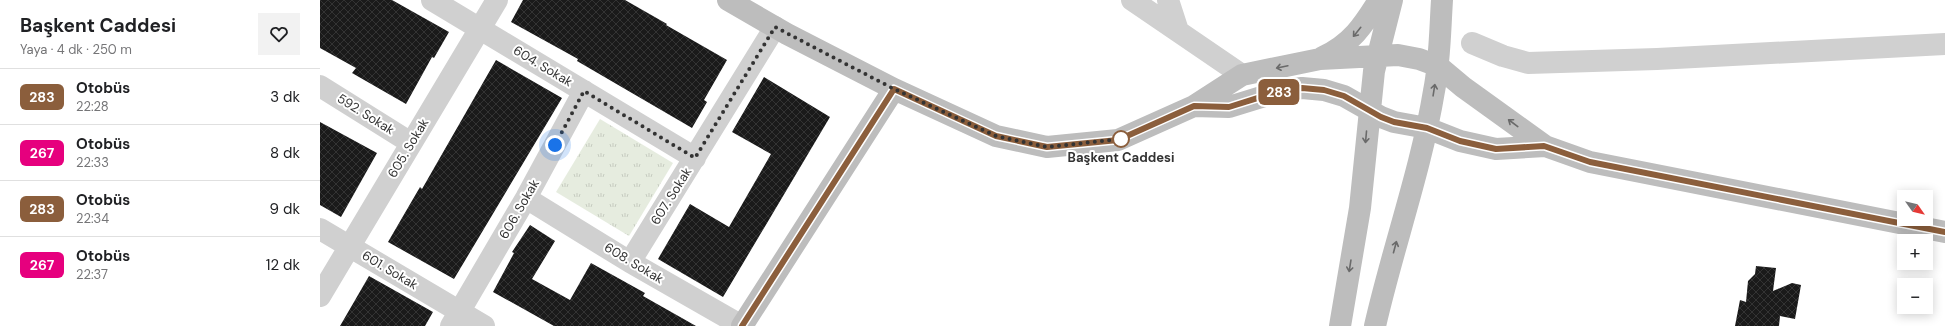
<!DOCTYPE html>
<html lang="tr">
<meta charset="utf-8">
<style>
:root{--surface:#fff;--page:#f2f2f2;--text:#202124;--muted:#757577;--line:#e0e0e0}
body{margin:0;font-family:"DM Sans",sans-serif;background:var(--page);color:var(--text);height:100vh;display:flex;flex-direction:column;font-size:15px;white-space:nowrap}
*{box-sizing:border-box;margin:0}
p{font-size:13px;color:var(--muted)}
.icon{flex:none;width:22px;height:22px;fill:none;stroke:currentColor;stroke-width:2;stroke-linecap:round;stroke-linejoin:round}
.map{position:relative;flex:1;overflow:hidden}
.details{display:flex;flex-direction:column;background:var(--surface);width:320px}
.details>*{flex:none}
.badge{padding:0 8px;border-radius:6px;font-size:14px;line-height:26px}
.needle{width:26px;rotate:124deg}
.tools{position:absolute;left:1577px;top:190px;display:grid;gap:8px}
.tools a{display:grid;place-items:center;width:36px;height:36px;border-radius:0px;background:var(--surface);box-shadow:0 2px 10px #0003;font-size:20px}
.you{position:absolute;width:20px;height:20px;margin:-10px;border:3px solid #fff;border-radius:50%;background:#1a73e8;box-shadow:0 0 0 6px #1a73e833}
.map>.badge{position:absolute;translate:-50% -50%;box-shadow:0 0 0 2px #fff}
.round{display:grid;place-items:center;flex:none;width:42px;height:42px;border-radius:0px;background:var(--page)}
.head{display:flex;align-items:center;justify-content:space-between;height:68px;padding:0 20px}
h1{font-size:19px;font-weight:700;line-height:30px}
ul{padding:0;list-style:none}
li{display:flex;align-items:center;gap:12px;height:56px;padding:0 20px;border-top:1px solid var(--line)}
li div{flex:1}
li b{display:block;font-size:15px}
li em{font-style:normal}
li .badge{min-width:44px;font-weight:700;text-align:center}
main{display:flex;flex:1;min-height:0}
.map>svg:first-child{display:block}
.grass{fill:url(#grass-tufts)}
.building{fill:url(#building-cross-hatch)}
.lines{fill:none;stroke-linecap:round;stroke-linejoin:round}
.street{stroke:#d0d0d0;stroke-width:22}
.secondary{stroke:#bdbdbd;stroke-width:22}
.oneway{stroke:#6a6a6a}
.line-casing{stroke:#fff;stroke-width:9}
.line{stroke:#8b5e3c;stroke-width:6}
.walk{stroke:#333;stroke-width:4;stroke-dasharray:0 7.2}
.stop-dot{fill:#fff;stroke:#8b5e3c;stroke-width:2}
.labels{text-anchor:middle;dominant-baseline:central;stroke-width:4;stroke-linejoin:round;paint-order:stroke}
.street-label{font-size:13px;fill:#333;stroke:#fff}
.stop-label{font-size:13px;font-weight:bold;fill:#333;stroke:#fff}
</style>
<main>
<section class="details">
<div class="head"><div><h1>Başkent Caddesi</h1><p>Yaya · 4 dk · 250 m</p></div><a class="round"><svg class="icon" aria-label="heart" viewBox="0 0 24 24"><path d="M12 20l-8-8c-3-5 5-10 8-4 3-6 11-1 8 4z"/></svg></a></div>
<ul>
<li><span class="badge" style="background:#8b5e3c;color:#fff">283</span><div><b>Otobüs</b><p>22:28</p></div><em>3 dk</em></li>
<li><span class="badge" style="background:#e6007e;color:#fff">267</span><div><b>Otobüs</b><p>22:33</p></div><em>8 dk</em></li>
<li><span class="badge" style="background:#8b5e3c;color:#fff">283</span><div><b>Otobüs</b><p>22:34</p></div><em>9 dk</em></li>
<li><span class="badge" style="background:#e6007e;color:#fff">267</span><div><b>Otobüs</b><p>22:37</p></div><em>12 dk</em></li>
</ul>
</section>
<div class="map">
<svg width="1625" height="326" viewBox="0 0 1625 326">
<defs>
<pattern id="grass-tufts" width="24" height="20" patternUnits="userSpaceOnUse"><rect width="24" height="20" fill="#e6ecdf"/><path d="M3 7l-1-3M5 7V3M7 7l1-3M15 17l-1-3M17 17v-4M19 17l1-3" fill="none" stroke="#c6cbc0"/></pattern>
<pattern id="building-cross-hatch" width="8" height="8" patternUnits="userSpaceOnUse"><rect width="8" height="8" fill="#1a1a1a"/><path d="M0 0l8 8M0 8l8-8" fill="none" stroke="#333"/></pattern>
</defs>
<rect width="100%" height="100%" fill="#fff"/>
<path class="grass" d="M280,119l73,44 -44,73 -73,-44z"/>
<path class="building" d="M0,0h72l57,32 -15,26 -2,-1 -26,47 -54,-31 4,-5 -36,-20z
M203,0h102l42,24 -1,1 61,35 -23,40 3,2 -15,26 -115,-67 1,-2 -67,-37z
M176,60l66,38 -108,181 -66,-37 32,-55 2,2z
M444,77l66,40 -107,180 -65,-38 32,-55 39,23 42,-73 -39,-22z
M0,122l57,31 -36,64 -21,-12z
M210,225l25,16 -23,38 38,21 21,-37 54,30 -2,3 53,30h-142l-61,-34 21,-39 -2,-1z
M1436,266l20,2 -3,23 19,-8 9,2 -6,34 -15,-3 -1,10h-44l5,-26 6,2 2,-21 7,-7z
M49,276l64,36 -8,14h-85z"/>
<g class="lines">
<path class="street" d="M112,0l263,158
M812,0l110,75
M848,0l10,31
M1152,43l31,13 25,7 129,-4 288,-15
M0,86l91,57
M206,198l104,64 112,64
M0,229l164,97
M310,262l145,-235
M0,296l177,-296
M131,326l75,-128 58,-107"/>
<path class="secondary" d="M408,0l59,34 107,55 102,47 51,11 71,-7 76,-34 48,-31 78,-16 78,-4 21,4 19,7 25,21 82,59
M1003,57c28,-13 40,-31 56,-57
M874,106l35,1 52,-16 21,-3 22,2 20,6 37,21 13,5 33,6 33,13 36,8 49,-3 45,16 355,70
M422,326l152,-237
M1020,326l20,-118 14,-137 18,-71
M1055,326c18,-79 46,-156 59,-235 6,-30 6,-61 8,-91"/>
</g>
<defs><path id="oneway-shaft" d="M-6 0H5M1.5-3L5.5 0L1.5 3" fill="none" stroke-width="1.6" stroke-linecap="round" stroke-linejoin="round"/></defs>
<g class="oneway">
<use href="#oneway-shaft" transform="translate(1037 32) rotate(129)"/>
<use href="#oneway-shaft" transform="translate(962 67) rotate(168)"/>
<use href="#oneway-shaft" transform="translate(1114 90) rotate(-81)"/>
<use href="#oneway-shaft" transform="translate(1193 123) rotate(-143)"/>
<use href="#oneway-shaft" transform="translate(1046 137) rotate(95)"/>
<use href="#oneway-shaft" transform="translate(1075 247) rotate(-75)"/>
<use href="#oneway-shaft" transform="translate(1030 266) rotate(99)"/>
</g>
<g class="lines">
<g class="line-casing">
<path id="line" d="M422,326l152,-237 102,47 51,11 71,-7 76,-34 35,1 51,-16 22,-3 22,2 20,6 37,21 13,5 33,6 33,13 36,8 48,-3 46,16 355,70"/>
</g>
<use href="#line" class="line"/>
<path class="walk" d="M235,145l29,-54 111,67 80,-131 119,62 102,47 51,11 74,-8"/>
</g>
<circle class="stop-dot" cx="801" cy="139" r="8"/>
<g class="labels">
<g class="street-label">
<text transform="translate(223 66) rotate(31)">604. Sokak</text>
<text transform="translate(46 114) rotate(32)">592. Sokak</text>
<text transform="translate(88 148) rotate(-59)">605. Sokak</text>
<text transform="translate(351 196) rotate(-58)">607. Sokak</text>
<text transform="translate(199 209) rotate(-60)">606. Sokak</text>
<text transform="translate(314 263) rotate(31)">608. Sokak</text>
<text transform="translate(70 270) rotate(31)">601. Sokak</text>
</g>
<g class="stop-label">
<text x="801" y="157">Başkent Caddesi</text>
</g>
</g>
</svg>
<div class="tools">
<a><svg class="needle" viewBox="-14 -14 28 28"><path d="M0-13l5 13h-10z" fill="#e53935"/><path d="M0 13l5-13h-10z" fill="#757577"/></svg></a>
<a>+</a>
<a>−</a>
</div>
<div class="you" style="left:235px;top:145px"></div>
<b class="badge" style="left:959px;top:92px;background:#8b5e3c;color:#fff">283</b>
</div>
</main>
